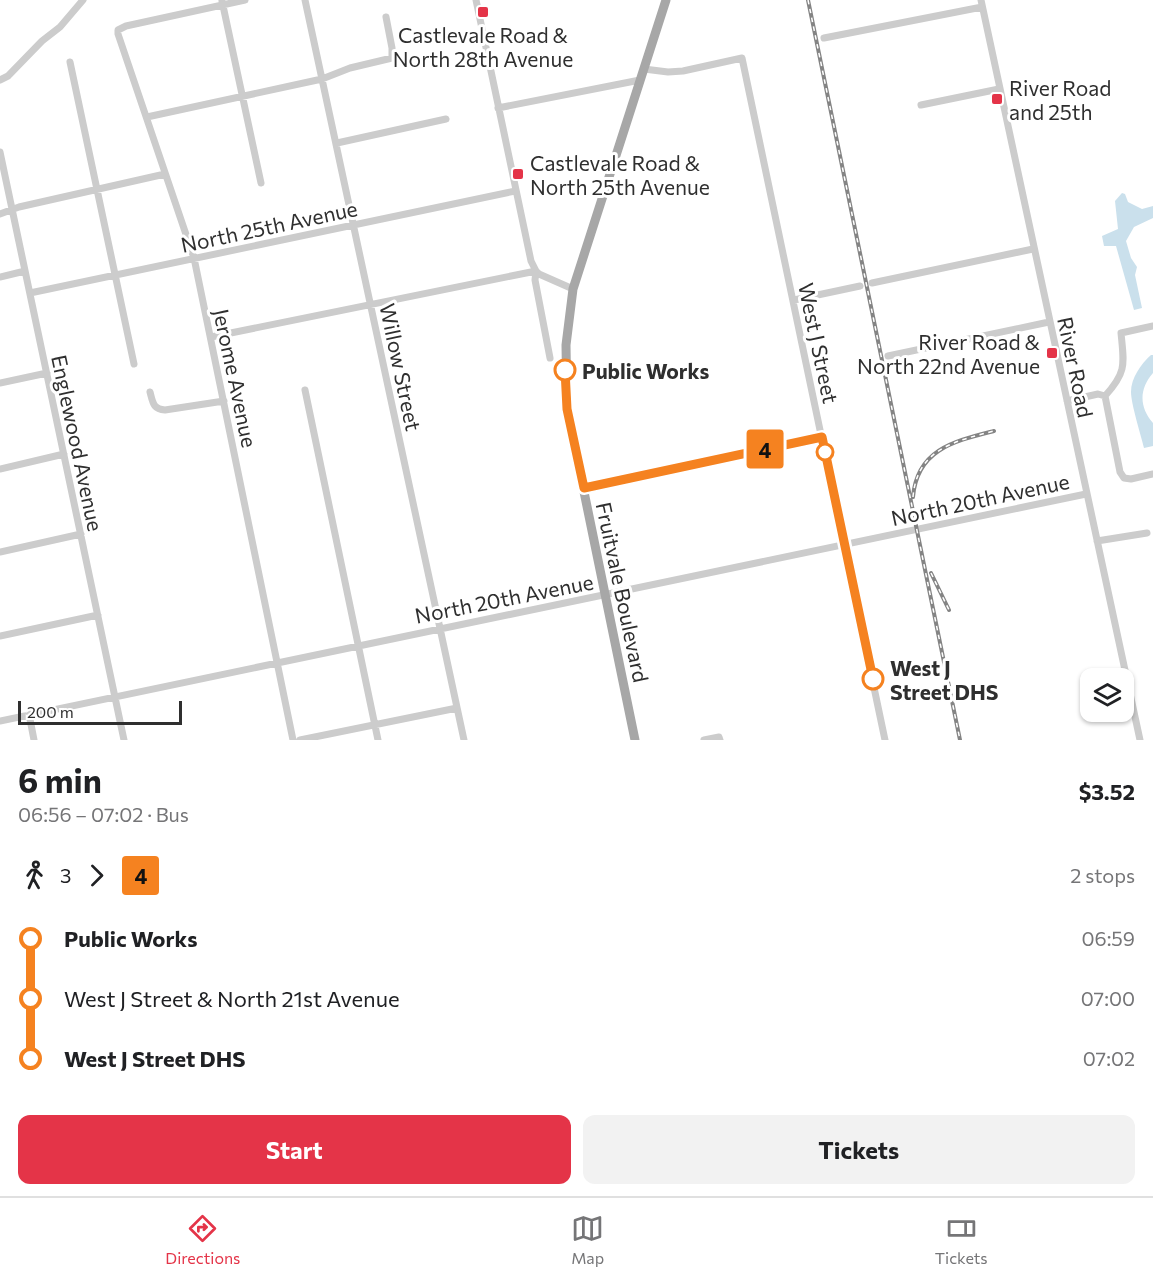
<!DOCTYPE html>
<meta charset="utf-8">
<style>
:root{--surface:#fff;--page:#f2f2f2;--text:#202124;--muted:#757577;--line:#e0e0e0;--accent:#e43448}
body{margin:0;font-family:Commissioner,sans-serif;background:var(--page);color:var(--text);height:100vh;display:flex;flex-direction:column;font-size:22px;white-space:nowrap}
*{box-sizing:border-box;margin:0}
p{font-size:20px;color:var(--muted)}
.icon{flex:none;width:33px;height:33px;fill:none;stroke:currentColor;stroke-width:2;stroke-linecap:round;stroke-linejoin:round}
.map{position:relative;height:740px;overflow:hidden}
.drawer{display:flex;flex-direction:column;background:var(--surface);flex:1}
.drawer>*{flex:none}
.badge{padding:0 12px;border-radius:4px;font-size:21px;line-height:39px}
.buttons{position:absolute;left:1080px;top:668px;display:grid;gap:12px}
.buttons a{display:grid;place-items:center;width:54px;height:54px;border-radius:12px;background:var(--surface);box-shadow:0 2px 4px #0004;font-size:30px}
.scale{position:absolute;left:18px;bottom:15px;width:164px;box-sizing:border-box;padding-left:6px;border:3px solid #2f2f2f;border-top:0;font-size:16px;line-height:21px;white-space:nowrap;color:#2f2f2f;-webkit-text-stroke:4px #fff;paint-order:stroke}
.map>.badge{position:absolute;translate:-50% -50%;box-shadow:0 0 0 3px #fff}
.legs{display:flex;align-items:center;gap:9px;height:66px;padding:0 18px;font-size:20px}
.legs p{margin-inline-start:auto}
.headline{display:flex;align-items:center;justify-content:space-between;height:102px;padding:0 18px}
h1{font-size:33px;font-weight:700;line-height:45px}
.primary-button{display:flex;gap:12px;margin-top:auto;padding:12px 18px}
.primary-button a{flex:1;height:69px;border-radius:12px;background:var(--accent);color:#fff;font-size:24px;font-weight:700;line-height:69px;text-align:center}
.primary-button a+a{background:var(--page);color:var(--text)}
ul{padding:0 18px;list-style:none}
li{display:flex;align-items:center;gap:21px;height:60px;font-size:22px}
li i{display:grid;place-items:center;width:9px;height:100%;margin:0 8px;background:currentColor}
li i::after{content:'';width:15px;height:15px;margin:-8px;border:4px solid;border-radius:50%;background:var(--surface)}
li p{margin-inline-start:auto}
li:first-child i{background:linear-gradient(#0000 50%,currentColor 0)}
li:last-child i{background:linear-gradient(currentColor 50%,#0000 0)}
.tab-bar{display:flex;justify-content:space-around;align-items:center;height:84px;border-top:2px solid var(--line);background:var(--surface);font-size:16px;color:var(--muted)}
.tab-bar a{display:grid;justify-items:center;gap:3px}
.tab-bar .on{color:var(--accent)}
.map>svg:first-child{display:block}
.water{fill:#cae0ec}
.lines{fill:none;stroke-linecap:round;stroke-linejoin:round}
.minor{stroke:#ccc;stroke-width:7}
.major{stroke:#a7a7a7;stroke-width:9}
.rail-casing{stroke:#848484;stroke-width:4}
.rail{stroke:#fff;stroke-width:1.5;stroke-dasharray:4.5;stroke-linecap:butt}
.line-1-casing{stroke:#fff;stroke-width:14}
.line-1{stroke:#f58220;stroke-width:9}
.poi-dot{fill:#e43448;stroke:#fff;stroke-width:2}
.stop-1-dot{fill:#fff;stroke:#f58220;stroke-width:3}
.labels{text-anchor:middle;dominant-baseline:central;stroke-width:6;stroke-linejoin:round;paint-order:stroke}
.poi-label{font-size:21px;fill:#2f2f2f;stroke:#fff;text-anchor:start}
.street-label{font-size:21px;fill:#2f2f2f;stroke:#fff}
.stop-label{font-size:21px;font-weight:bold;fill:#2f2f2f;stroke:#fff;text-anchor:start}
</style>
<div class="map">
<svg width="1153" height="740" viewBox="0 0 1153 740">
<rect width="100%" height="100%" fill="#fff"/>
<path class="water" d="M1122,193l3,1 3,8 14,7 11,-3v12l-19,9 -8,14 5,17 6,9 -2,8 7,33 -8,2 -18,-64h-12l-2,-10 16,-7 -3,-28z
M1151,355h2v18c-14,16 -14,34 0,50v23l-9,2c-3,-13 -13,-44 -13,-56 0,-14 10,-28 20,-37z"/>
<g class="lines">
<path class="minor" d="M245,0l-119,26 -8,4v4l76,224 99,482
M305,0l159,740
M476,0l55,261 5,10 3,3 34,15
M981,0l159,740
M222,1l39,182
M824,38l158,-31
M70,62l64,302
M644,69l24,3 15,-1 59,-13 143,682
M0,80l8,-4 34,-35 18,-14 23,-27
M921,105l78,-16
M498,108l142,-28
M147,117l175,-38 28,-11 42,-10v-10l-6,-31
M337,143l109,-24
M0,152l124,588
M0,214l19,-7 146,-33
M0,277l25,-6
M872,283l161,-34
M30,293l485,-102
M794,300l66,-14
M1153,326l-32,7c3,31 6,39 -16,63l15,76 4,6 7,1 22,-5
M211,337l325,-66 -1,9 15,78
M888,356l161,-34
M0,383l47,-10
M305,390l73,350
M150,392c3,11 3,17 15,18l59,-9
M1067,401l31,-7 7,2
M0,469l64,-15
M583,488l239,-51
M1097,541l50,-8
M0,552l81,-18
M0,636l98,-21
M29,714l5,26
M0,721l1086,-227
M300,740l157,-32
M704,740l15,-3 1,3"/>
<path class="major" d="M635,740l-68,-331 -1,-64 7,-56 93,-289"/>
<g class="rail-casing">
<path id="rail" d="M808,0l152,740
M913,497c4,-48 42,-56 81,-66
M931,573l18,37"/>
</g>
<use href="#rail" class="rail"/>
</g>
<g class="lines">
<g class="line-1-casing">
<path id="line-1" d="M565,370l2,39 17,79 238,-51 51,242"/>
</g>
<use href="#line-1" class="line-1"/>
</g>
<g class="poi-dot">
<rect x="477" y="6" width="12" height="12" rx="3"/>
<rect x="991" y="93" width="12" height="12" rx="3"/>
<rect x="512" y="168" width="12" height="12" rx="3"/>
<rect x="1046" y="347" width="12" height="12" rx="3"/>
</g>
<g class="stop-1-dot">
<circle cx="565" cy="370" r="10"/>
<circle cx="825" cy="452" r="8"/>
<circle cx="873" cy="679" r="10"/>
</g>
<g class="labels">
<g class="poi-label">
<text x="483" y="34" text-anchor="middle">Castlevale Road &amp;<tspan x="483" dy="24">North 28th Avenue</tspan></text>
<text x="1009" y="87">River Road<tspan x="1009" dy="24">and 25th</tspan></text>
<text x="530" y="162">Castlevale Road &amp;<tspan x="530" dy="24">North 25th Avenue</tspan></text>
<text x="1040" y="341" text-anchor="end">River Road &amp;<tspan x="1040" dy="24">North 22nd Avenue</tspan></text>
</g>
<g class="street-label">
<text transform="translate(269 226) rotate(-12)">North 25th Avenue</text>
<text transform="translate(819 343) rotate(78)">West J Street</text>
<text transform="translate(401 367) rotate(78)">Willow Street</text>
<text transform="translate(1076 367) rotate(78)">River Road</text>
<text transform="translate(236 378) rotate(78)">Jerome Avenue</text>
<text transform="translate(78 443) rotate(78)">Englewood Avenue</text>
<text transform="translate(980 499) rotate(-12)">North 20th Avenue</text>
<text transform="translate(623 592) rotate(78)">Fruitvale Boulevard</text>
<text transform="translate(504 598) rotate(-11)">North 20th Avenue</text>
</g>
<g class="stop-label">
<text x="582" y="370">Public Works</text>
<text x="890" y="667">West J<tspan x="890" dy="24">Street DHS</tspan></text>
</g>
</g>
</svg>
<div class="buttons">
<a><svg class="icon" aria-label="layers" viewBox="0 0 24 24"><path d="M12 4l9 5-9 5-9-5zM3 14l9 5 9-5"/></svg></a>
</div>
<div class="scale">200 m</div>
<b class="badge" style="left:765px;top:449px;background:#f58220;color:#111">4</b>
</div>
<section class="drawer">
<div class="headline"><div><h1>6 min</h1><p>06:56 – 07:02 · Bus</p></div><b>$3.52</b></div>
<div class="legs"><svg class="icon" aria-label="walk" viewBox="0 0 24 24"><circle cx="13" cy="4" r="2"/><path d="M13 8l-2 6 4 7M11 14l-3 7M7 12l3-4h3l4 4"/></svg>3<svg class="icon" aria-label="forward" viewBox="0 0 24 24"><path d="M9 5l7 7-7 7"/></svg><b class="badge" style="background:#f58220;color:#111">4</b><p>2 stops</p></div>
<ul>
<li><i style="color:#f58220"></i><b>Public Works</b><p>06:59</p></li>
<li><i style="color:#f58220"></i><span>West J Street &amp; North 21st Avenue</span><p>07:00</p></li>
<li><i style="color:#f58220"></i><b>West J Street DHS</b><p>07:02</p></li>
</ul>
<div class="primary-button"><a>Start</a><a>Tickets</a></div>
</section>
<nav class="tab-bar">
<a class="on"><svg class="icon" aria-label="directions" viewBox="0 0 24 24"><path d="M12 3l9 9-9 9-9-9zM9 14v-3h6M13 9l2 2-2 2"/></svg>Directions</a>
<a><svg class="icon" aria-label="map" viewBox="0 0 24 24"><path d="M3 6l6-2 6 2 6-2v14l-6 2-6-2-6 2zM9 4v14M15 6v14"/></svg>Map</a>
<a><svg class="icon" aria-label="tickets" viewBox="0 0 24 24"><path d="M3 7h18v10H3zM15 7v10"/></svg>Tickets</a>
</nav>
